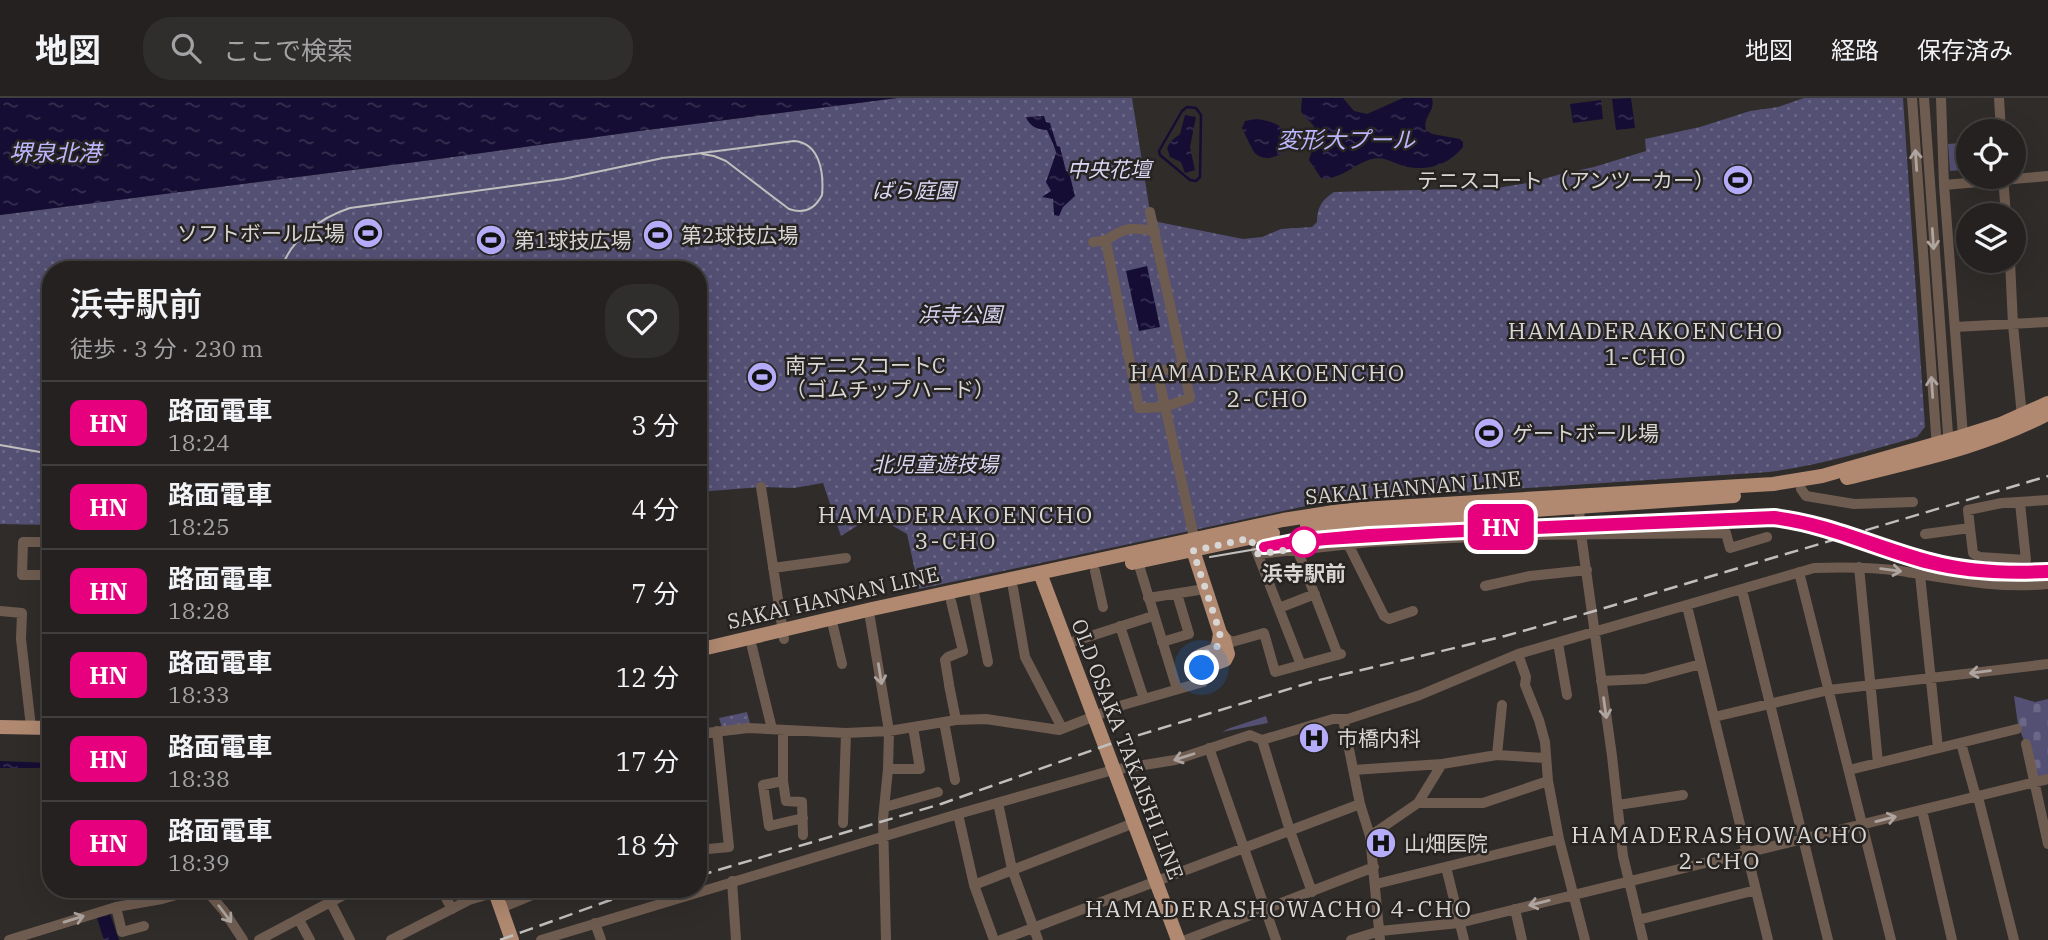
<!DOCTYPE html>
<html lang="ja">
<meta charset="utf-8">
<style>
:root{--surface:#242120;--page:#302e2d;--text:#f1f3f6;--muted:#a3a3a5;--line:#413e3e}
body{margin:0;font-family:"IBM Plex Serif","Noto Sans JP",serif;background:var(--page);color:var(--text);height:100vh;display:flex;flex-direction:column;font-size:26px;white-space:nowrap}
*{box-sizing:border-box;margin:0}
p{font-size:23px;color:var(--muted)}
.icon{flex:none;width:38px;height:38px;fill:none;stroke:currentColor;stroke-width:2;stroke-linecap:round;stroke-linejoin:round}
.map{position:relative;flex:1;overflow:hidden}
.sheet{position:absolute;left:42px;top:163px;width:665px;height:637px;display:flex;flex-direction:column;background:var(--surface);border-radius:28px;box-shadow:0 7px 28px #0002,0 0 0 2px var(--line)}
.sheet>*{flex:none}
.badge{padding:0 14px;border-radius:10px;font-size:24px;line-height:46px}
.fabs{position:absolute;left:1956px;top:21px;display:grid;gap:14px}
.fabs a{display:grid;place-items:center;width:70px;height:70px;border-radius:50%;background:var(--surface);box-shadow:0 7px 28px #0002,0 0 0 2px var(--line);font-size:35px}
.you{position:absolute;width:35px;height:35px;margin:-18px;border:5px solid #fff;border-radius:50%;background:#1a73e8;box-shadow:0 0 0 10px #1a73e833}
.map>.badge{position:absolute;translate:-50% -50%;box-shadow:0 0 0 4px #fff}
.round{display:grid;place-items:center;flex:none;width:74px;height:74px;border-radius:28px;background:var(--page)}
.head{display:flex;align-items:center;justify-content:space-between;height:119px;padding:0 28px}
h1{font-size:33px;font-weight:600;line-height:52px}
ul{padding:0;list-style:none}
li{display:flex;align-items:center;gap:21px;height:84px;padding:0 28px;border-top:2px solid var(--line)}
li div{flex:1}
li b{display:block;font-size:26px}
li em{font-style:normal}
li .badge{min-width:77px;font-weight:700;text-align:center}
header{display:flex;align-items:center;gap:42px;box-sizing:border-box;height:98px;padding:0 35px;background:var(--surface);border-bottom:2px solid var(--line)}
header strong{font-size:33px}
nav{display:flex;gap:38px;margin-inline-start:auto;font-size:24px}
.search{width:490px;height:63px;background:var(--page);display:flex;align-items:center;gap:18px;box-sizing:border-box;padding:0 24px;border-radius:28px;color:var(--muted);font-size:26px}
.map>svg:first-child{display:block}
.green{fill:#535074}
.cemetery{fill:url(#cemetery-stones)}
.park{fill:url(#park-dots)}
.water{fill:url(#water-ripples)}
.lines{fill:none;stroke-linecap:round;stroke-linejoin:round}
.stream{stroke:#150d33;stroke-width:2.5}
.minor{stroke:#6f5c50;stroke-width:10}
.major{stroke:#b08970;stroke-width:14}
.tram{stroke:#c1bfbe;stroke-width:2}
.rail{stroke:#c1bfbe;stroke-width:2.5;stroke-dasharray:14 7;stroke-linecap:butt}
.oneway{stroke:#aea5a0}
.line-casing{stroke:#fff;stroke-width:16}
.line{stroke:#e6007e;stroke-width:10}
.walk{stroke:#d8d6d5;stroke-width:7;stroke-dasharray:0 12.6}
.stop-dot{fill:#fff;stroke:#e6007e;stroke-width:3.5}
.labels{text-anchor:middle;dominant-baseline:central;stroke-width:5;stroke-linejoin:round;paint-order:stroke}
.park-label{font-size:21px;font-style:italic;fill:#dad8f6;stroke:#262321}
.poi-label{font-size:21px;fill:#d8d6d5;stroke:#262321;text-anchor:start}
.street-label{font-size:21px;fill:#d8d6d5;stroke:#262321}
.stop-label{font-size:21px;font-weight:bold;fill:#d8d6d5;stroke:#262321}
.water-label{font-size:23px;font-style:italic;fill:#bcb6fe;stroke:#262321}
.neighbourhood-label{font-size:23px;letter-spacing:2px;fill:#d8d6d5;stroke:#262321}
</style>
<header>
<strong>地図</strong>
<div class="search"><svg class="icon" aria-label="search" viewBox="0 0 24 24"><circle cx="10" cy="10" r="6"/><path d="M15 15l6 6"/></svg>ここで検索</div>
<nav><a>地図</a><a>経路</a><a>保存済み</a></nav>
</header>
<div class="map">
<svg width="2048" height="842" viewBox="0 0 2048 842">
<defs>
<pattern id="cemetery-stones" width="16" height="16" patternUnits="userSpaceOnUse" patternTransform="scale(1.75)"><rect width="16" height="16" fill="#535074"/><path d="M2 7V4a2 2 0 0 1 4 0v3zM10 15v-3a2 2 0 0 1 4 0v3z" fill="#6b6887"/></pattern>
<pattern id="park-dots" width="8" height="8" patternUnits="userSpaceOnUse" patternTransform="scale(1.75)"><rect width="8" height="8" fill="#535074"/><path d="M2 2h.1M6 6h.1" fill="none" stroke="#6b6887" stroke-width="1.8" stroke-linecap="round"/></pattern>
<pattern id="water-ripples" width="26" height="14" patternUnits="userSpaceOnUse" patternTransform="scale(1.75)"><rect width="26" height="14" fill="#150d33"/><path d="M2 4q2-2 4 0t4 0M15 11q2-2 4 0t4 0" fill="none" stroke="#363050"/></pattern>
</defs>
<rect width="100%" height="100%" fill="#302c2a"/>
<path class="green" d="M1960,45l2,27 -12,1 -2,-27z
M1266,618l2,7 -46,9 8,-4z"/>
<path class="cemetery" d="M2014,598l21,6 13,-3v77l-8,2 -3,-3 -19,-50z"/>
<path class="park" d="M897,0h235l18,114 8,10 85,17 19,-2 19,-8 31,-2 5,-5c0,-15 5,-22 17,-30l163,-4 36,-6 28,-8 33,-7 52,-16 -1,-12 55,-12 50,-16 28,-4 26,-9h99l22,329 -8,10c-49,14 -97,28 -148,35l-422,28 -27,3 -401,86 -12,-55 -33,-19 -33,21 -18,-53 -29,5 -33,-1 -63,5v-222h-647v255l-51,-1v-309l431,-55 208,-29z
M747,614l4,15 -29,1 -3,-10z"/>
<path class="water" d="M0,0h897l-258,33 -208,29 -431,55z
M1302,0h41l11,13 13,3 36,-16h29c4,13 -10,19 -6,32l6,4 28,5 3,3v5c-14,18 -37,25 -59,19 -11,-3 -20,-10 -32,-7 -17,4 -32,22 -51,19l-12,-18c3,-12 12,-23 4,-35 -4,-5 -9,-8 -12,-14z
M1631,0l4,30 -19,2 -4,-31z
M1601,2l2,19 -30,4 -3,-19z
M1185,17l11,2 -6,30 5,23 -10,3 -4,-11 -11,-5 -3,-9 4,-7 9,-7z
M1044,18l2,6 4,1 7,23 3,1 6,24 3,1 6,24 -12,11 -4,9 -5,-1 -1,-16 -11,-2 9,-6 -5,-9c2,-5 9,-26 10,-29 0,-4 -7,-18 -9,-23 -9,0 -18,-4 -21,-13z
M1256,21c16,2 29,6 34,23 -4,12 -23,22 -34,12 -3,-2 -12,-22 -14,-26l3,-7z
M1147,168l13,61 -21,4 -13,-60z
M0,663l51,2v5h-51z
M110,816l9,26h-15l-7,-22z"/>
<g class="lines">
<path class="stream" d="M1187,9l9,1 5,7 -1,62 -4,4 -6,-1 -30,-25 -1,-4 23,-40z"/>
<path class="minor" d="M1912,0l25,350
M1924,0l25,350
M1941,0l3,87 19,251
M1999,0l2,33
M2003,79l3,38
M1944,87l104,-9
M1093,144c19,-1 17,-7 32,-12 10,-3 20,0 30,1
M1106,144l33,166 26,-1 25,-9 -40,-186
M2010,163l3,64 9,91
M1955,229l93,-5
M1157,272l36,163
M1133,279l51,-11
M761,389l23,152
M1801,391l5,7 48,8 59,-2
M1579,403l1,26 32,229 11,100 20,84
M1970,430l3,25 6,4 47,3 -6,-57
M1925,436l45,-6 -2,-18 34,-7 46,-3
M51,444h-28l-1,33h29
M1348,446l36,72 5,3 24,-8
M1297,451l41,106
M1256,452l45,115
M1258,456l112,-12 144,-7 212,-2 4,15 37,-11
M1138,464l39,127
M1859,469l19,196
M773,470l73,-10
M1095,473l8,36
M1799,474l92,368
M1920,477l18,173
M1485,488l45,-10 57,-6
M973,489l15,75
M1013,490l12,69 37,71
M1742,492l86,350
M1148,500l57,-9
M1687,508l81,334
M1279,510l36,-14
M0,513l22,2 -1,26 10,88
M870,520l19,113 -1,38 -5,50 3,121
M833,528l9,38
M1120,528l24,73
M1222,537l10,7 32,-9 11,39 66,-18
M1162,544l27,-8 -12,-40
M1558,545l9,52
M1066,546l87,-28
M752,549l20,82
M1518,556l8,23 -1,8 14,35 6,22 3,39 11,58 26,101
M1601,583l44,-2 56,-15
M949,586l-4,-24 3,-3 15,-6 -12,-50
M949,587l7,35
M1714,619l115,-27 219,-26
M1343,621l17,85 10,32 10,104
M944,624l11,58
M783,632v51l3,20 16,1 1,33
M698,636l50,-6 98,5 43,-2 67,-11 30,-1 73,11 64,-25 80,-23 -4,-14
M1262,642l28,91 22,61
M1961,645l15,54
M2026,646l22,100
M1209,650l67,192
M1497,657l5,-50
M888,671h32l-7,-42
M1353,672l89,-6
M1849,672l168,-41
M783,683l-20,4 6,41 34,-8
M1978,699l36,143
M998,705l14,66 26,71
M1418,705h65l65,-22
M1618,707l65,-10
M885,709l53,-15
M1922,712l30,130
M958,716l16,71 20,55
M843,725l3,-90
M1370,738l48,-33 24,-39 55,-9 48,3
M698,752l31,-3 -12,-116
M1446,769l18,73
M732,783l4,59
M1376,786l183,-45
M974,787l160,-62
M205,791l19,22 19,29
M441,791l11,20
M331,805l19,37
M116,809l6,25 22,-6
M501,810l46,-19
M1515,811l7,31
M299,822l11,20
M1638,822l118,-30
M595,825l6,17
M9,842l107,-33 46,-8 36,-10
M259,842l96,-51
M391,842l78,-40 27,-8
M541,842l417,-126 155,-44 62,-10 75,-25 12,5 71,-21h15l72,-24 98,-41 296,-86c29,-1 58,-1 87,3 50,8 97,18 147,13
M1001,842l359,-136
M1186,842l188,-73
M1351,842l29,-9 79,-8 589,-144"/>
<path class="major" d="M1847,380c67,-17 138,-31 200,-64
M1307,428l427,-30
M1191,446l29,89 4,6 4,15 -3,6 -19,7 -7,1 -3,-6v-4c17,-11 21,0 24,-25
M1132,465l141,-30
M1040,475l138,367
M698,552l174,-41 411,-89 51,-8 27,-3 412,-25 49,-8 141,-40 38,-12 47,-21
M0,629l51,1
M494,791l18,51"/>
<path class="tram" d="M281,172c9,-31 41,-53 69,-62l213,-29 100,-21 131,-17c26,2 30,32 28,54 -7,14 -18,19 -33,14l-63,-48 -12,-5 -12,-2
M0,347l51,9
M1210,459l70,-12 90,-8 381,-18c24,0 47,2 70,9 37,11 71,27 108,36 39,10 79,10 119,9"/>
<path class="rail" d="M698,778l243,-72 169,-60 205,-63 190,-45 86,-24 457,-136
M500,842l141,-51"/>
</g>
<defs><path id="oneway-shaft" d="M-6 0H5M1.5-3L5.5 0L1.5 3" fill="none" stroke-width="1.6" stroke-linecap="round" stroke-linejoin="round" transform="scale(1.75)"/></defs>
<g class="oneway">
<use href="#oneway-shaft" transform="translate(1916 62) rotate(-94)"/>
<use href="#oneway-shaft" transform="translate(1933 141) rotate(86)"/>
<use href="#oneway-shaft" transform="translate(1932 289) rotate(-94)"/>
<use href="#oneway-shaft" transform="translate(1891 472) rotate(7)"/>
<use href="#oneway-shaft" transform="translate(1980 574) rotate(173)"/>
<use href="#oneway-shaft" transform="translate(880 576) rotate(81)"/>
<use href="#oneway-shaft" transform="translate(1605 610) rotate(82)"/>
<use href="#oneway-shaft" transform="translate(1184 659) rotate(162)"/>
<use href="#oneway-shaft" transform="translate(1886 721) rotate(-14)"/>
<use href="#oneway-shaft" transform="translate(1539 805) rotate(166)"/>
<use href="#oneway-shaft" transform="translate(225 816) rotate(53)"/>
<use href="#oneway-shaft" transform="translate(74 821) rotate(-17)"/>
</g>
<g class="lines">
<g class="line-casing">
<path id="line" d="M2048,472c-39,2 -81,0 -118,-10 -53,-14 -102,-38 -156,-44l-405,18 -76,7 -29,6 62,-7 116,-7 331,-14c56,7 102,31 156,45 39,10 79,11 119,9"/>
</g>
<use href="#line" class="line"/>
<path class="walk" d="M1202,570l-5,-2 -1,-8c16,-10 22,-2 24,-25l-27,-82 57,-13 8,16 41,-6 5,-6"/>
</g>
<defs>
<g id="stadium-disc" transform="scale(1.575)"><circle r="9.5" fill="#b4acf9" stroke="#262321"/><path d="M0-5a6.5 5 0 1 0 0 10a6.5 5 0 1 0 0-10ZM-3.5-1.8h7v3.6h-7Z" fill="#111"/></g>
<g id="hospital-disc" transform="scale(1.575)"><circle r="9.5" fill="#b4acf9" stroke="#262321"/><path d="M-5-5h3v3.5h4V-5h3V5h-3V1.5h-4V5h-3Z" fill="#111"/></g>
</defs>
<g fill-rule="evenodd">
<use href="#stadium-disc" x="1738" y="82"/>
<use href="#stadium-disc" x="368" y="135"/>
<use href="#stadium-disc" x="658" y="137"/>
<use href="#stadium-disc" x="491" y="142"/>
<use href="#stadium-disc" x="762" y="279"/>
<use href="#stadium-disc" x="1489" y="335"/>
<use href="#hospital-disc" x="1314" y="640"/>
<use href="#hospital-disc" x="1381" y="745"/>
</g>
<circle class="stop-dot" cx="1304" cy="444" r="14"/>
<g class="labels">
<g class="park-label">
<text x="1109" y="71">中央花壇</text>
<text x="914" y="92">ばら庭園</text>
<text x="960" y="216">浜寺公園</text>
<text x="935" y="366">北児童遊技場</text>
</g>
<g class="poi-label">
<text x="1715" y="82" text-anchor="end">テニスコート （アンツーカー）</text>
<text x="345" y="135" text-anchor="end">ソフトボール広場</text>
<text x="681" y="137">第2球技広場</text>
<text x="514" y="142">第1球技広場</text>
<text x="785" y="267">南テニスコートC<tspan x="785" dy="24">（ゴムチップハード）</tspan></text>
<text x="1512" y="335">ゲートボール場</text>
<text x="1337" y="640">市橋内科</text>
<text x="1404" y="745">山畑医院</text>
</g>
<g class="street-label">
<text transform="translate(1413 389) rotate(-5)">SAKAI HANNAN LINE</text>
<text transform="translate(833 499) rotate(-13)">SAKAI HANNAN LINE</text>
<text transform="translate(1128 651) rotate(69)">OLD OSAKA TAKAISHI LINE</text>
</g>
<g class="stop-label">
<text x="1304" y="475">浜寺駅前</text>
</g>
<g class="water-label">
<text x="1346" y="41">変形大プール</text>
<text x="55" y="54">堺泉北港</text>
</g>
<g class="neighbourhood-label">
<text x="1646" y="232">HAMADERAKOENCHO<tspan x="1646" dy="26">1-CHO</tspan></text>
<text x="1268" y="274">HAMADERAKOENCHO<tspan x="1268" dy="26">2-CHO</tspan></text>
<text x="956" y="416">HAMADERAKOENCHO<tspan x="956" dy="26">3-CHO</tspan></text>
<text x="1720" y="736">HAMADERASHOWACHO<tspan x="1720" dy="26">2-CHO</tspan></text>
<text x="1279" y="810">HAMADERASHOWACHO 4-CHO</text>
</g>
</g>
</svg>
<div class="fabs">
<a><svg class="icon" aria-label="locate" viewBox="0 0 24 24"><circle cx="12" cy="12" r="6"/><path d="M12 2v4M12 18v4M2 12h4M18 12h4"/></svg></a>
<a><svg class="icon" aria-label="layers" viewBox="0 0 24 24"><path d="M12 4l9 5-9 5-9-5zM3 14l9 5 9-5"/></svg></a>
</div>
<div class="you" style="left:1202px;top:570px"></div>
<b class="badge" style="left:1501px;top:429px;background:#e6007e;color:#fff">HN</b>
<section class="sheet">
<div class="head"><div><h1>浜寺駅前</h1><p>徒歩 · 3 分 · 230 m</p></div><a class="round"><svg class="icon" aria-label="heart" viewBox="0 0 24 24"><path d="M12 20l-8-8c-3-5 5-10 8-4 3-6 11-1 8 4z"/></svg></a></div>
<ul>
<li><span class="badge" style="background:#e6007e;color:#fff">HN</span><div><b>路面電車</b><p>18:24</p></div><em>3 分</em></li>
<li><span class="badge" style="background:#e6007e;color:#fff">HN</span><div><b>路面電車</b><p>18:25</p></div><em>4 分</em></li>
<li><span class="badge" style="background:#e6007e;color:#fff">HN</span><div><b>路面電車</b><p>18:28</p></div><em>7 分</em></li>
<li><span class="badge" style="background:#e6007e;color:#fff">HN</span><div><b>路面電車</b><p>18:33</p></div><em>12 分</em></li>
<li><span class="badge" style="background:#e6007e;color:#fff">HN</span><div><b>路面電車</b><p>18:38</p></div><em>17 分</em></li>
<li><span class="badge" style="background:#e6007e;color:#fff">HN</span><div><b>路面電車</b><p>18:39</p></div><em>18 分</em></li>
</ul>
</section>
</div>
